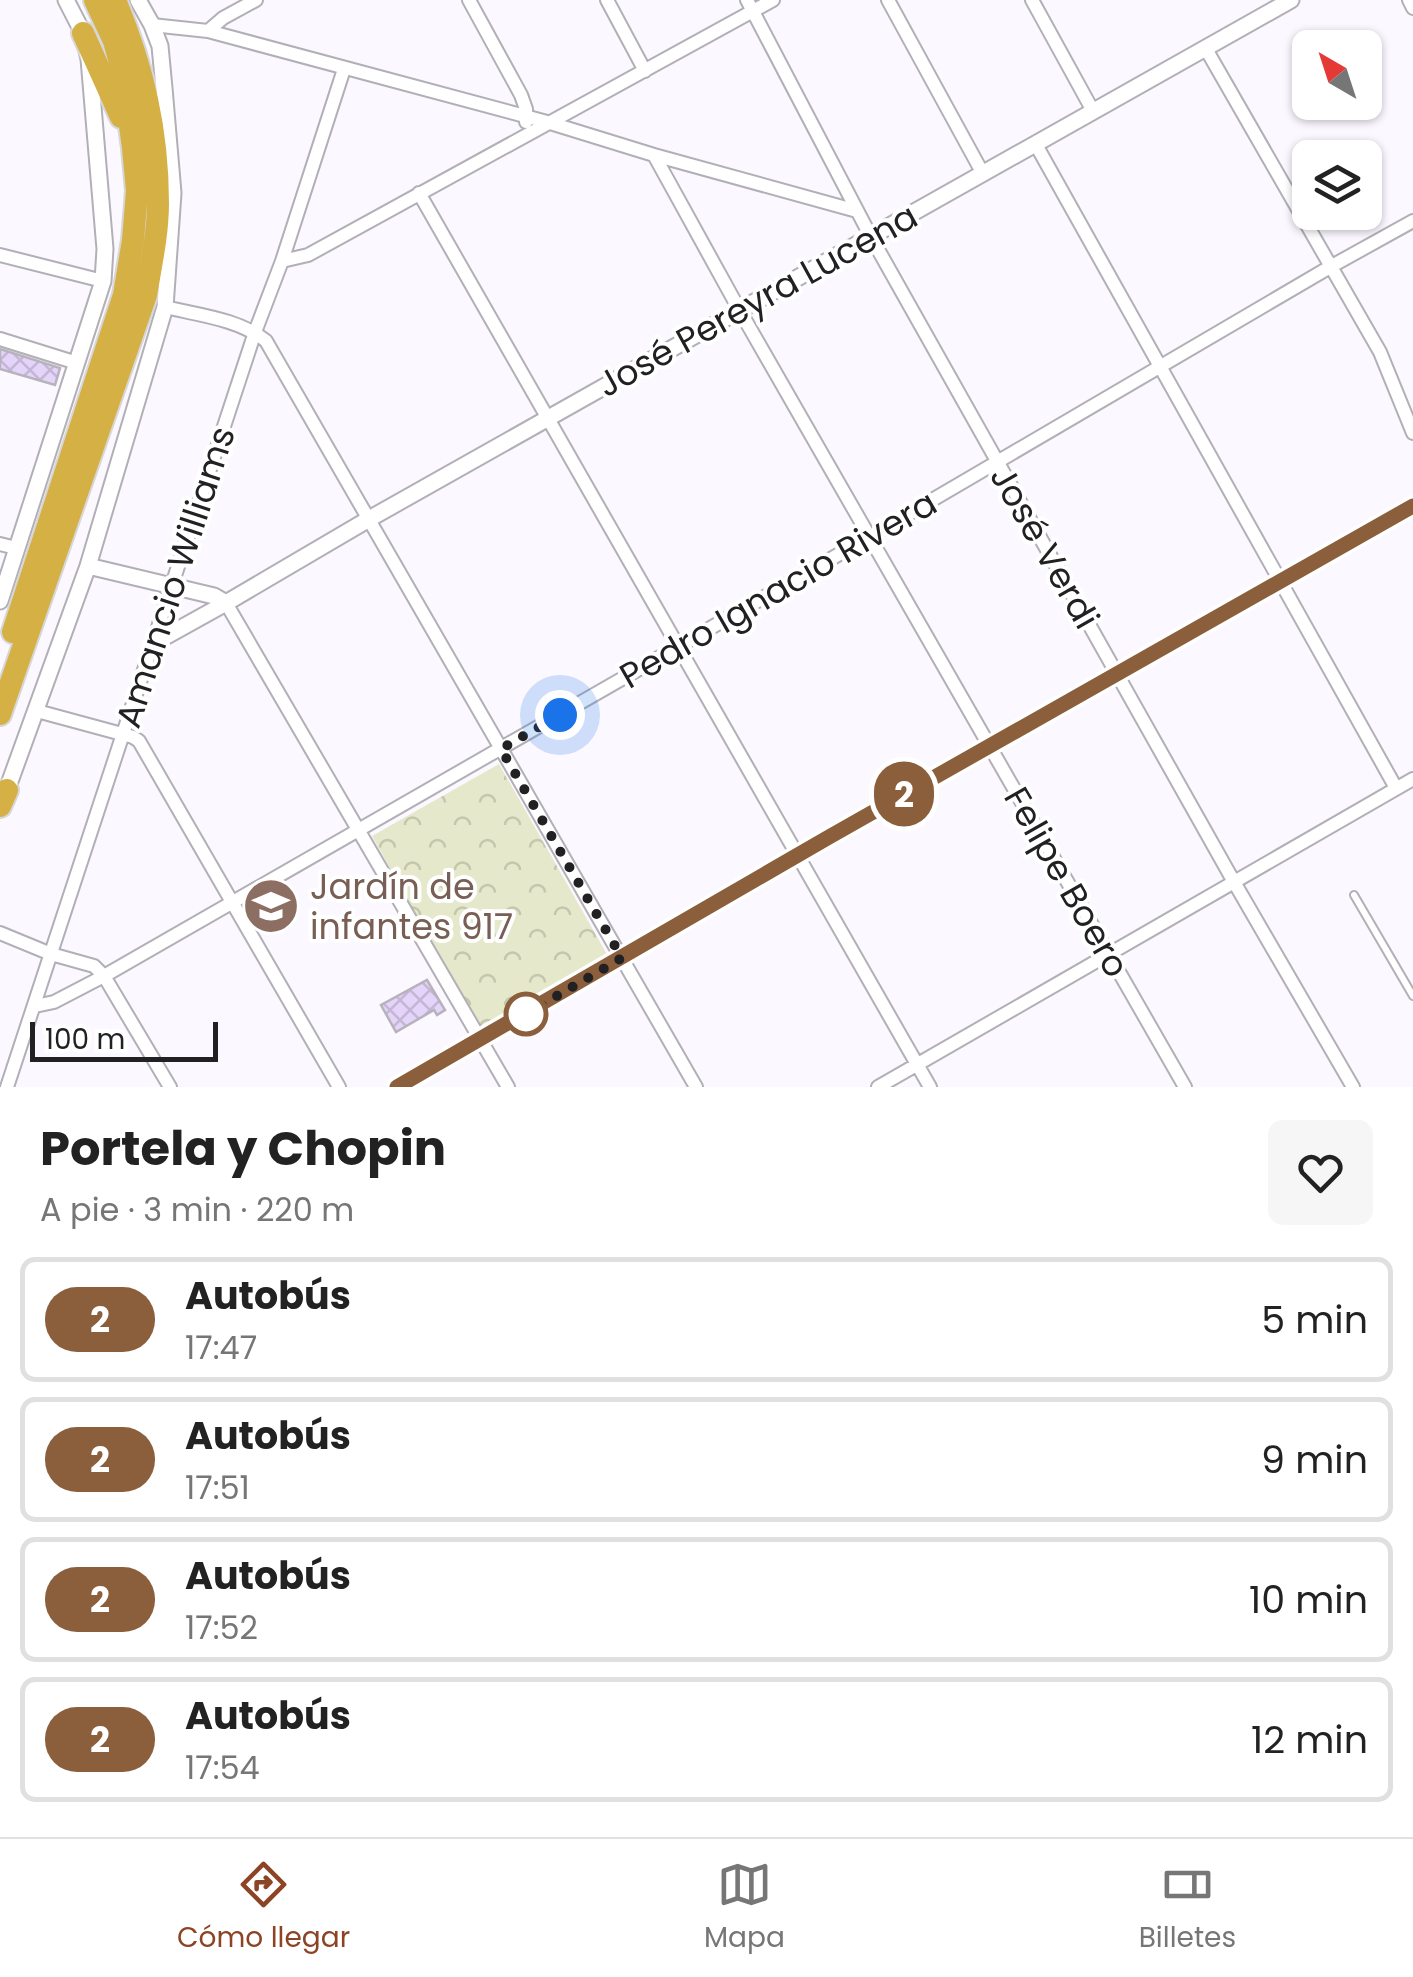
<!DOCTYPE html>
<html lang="es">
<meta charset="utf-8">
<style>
:root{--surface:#fff;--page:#f6f6f6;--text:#222;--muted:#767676;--line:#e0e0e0;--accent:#8c4424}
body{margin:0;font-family:Poppins,sans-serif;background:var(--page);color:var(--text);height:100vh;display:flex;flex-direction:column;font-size:38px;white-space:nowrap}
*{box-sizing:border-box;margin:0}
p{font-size:32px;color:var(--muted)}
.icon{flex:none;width:55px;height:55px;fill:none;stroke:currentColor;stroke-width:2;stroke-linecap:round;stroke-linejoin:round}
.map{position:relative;height:1087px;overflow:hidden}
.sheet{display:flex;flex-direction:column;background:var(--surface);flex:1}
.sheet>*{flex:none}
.badge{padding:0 20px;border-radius:32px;font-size:35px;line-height:65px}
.needle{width:65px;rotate:321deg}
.buttons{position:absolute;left:1292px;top:30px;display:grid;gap:20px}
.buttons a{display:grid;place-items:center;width:90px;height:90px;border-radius:15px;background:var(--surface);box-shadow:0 2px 8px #0004;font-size:50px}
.scale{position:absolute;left:30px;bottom:25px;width:188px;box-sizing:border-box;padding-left:10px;border:5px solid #212023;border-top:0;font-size:28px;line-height:35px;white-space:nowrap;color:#212023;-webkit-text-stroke:8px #fff;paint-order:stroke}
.you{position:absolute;width:50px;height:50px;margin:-25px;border:8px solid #fff;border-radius:50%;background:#1a73e8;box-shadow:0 0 0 15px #1a73e833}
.map>.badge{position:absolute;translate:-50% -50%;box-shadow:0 0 0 5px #fff}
.round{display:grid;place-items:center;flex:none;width:105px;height:105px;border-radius:15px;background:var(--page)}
.headline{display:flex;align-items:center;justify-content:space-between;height:170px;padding:0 40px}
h1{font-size:48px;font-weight:700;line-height:75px}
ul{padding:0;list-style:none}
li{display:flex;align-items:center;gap:30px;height:125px;margin:0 20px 15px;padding:0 20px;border:5px solid var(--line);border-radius:15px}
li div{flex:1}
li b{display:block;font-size:38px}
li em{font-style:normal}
li .badge{min-width:110px;font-weight:700;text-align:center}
.tab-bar{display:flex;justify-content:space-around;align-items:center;height:140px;border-top:2px solid var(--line);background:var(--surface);font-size:28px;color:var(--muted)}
.tab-bar a{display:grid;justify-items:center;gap:5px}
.tab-bar .selected{color:var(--accent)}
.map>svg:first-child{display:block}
.park{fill:url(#park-crowns)}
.building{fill:url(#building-cross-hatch);stroke:#b6b3bb;stroke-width:2.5}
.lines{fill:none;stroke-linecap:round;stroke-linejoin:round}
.service-casing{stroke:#b2afb7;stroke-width:10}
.minor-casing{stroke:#b2afb7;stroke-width:16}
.tertiary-casing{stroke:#b2afb7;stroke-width:19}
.motorway-casing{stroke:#d7d7d7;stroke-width:26}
.service{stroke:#fff;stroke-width:6}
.minor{stroke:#fff;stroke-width:12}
.tertiary{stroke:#fff;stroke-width:15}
.motorway{stroke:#d5b045;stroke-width:22}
.line-casing{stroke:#fff;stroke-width:22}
.line{stroke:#8b5e3c;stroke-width:15}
.walk{stroke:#212023;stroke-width:10;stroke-dasharray:0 18}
.stop-dot{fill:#fff;stroke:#8b5e3c;stroke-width:5}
.labels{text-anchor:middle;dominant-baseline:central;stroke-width:8;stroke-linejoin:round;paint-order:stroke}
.street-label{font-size:35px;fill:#212023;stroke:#fff}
.education-label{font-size:35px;fill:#785e54;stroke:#fff;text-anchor:start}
</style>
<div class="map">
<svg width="1413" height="1087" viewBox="0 0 1413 1087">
<defs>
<pattern id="park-crowns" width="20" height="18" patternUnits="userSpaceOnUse" patternTransform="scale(2.5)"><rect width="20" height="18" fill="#e5e8ca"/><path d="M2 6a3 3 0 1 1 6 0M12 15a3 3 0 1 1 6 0" fill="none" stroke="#c4c7ad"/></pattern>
<pattern id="building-cross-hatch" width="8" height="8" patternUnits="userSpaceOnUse" patternTransform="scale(2.5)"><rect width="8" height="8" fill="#e5d4f9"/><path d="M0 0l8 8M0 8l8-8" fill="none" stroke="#c4b6d5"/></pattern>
</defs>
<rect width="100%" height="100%" fill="#fbf8ff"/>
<path class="park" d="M499,764l110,194 -128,73 -109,-195z"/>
<path class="building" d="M0,349l60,19 -5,17 -55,-16z
M427,980l18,30 -8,5 -3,-5 -38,22 -15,-27z"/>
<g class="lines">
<g class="service-casing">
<path id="service" d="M1354,895l59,101"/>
</g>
<g class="minor-casing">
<path id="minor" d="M469,0l52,95 5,14v13
M607,0l38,71
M747,0l124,237 363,645 119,205
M888,0l94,172
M1032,0l61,111
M1409,0l4,8
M152,25l56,6 339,91 107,33 203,56
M208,31l15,-13 33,-18
M1206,49l174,303 33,81
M1035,143l361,645
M654,155l86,156 445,776
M419,193l511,894
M0,255l103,26
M282,261l26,-6 465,-255
M165,307c33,8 74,12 101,34l430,746
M0,339l77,24
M0,544l16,4
M226,603l282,484
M37,711l96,26 6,4 200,346
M0,933l51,21 43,12 10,10 66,111
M35,1006l19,-4 50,-26 765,-439 461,-270 83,-46
M7,1087l248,-755 27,-71 62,-192
M397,1087l156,-88 244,-144 616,-349
M878,1087l535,-308"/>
</g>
<g class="tertiary-casing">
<path id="tertiary" d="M88,566l126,30 12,7 143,-84 922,-519
M0,601l103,-320 2,-32 -16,-190 -6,-26 -17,-33
M154,643l72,-40
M5,795l83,-229 77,-259 8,-114 -9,-105 -4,-42 -8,-21 -14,-25"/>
</g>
<g class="motorway-casing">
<path id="motorway" d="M83,33l38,84
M13,632l111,-337 9,-55 4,-49 -4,-43 -10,-75 -9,-32 -19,-41
M0,714l146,-419c5,-30 12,-61 12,-92 0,-73 -15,-136 -43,-203
M0,806l7,-16"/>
</g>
<use href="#service" class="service"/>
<use href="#minor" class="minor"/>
<use href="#tertiary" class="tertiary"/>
<use href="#motorway" class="motorway"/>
</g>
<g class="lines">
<g class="line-casing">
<path id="line" d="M397,1087l432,-250 584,-331"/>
</g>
<use href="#line" class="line"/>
<path class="walk" d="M526,1014l96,-56 -121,-209 59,-34"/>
</g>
<defs>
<g id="school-disc" transform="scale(2.875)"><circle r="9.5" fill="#8d6e63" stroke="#fff"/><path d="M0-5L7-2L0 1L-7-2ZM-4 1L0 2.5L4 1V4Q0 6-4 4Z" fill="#fff"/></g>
</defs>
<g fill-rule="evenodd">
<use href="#school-disc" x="271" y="906"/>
</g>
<circle class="stop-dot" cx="526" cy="1014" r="20"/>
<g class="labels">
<g class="street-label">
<text transform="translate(757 300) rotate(-29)">José Pereyra Lucena</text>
<text transform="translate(1045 547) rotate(60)">José Verdi</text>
<text transform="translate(175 577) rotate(-72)">Amancio Williams</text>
<text transform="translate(778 589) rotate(-30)">Pedro Ignacio Rivera</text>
<text transform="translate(1067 882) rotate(60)">Felipe Boero</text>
</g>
<g class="education-label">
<text x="310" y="886">Jardín de<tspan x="310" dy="40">infantes 917</tspan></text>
</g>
</g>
</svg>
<div class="buttons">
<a><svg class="needle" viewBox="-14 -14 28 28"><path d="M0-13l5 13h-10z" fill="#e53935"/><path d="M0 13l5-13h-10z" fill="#767676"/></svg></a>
<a><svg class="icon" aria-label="layers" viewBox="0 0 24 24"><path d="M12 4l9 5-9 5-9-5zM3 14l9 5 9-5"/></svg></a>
</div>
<div class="scale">100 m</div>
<div class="you" style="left:560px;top:715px"></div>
<b class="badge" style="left:904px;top:794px;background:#8b5e3c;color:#fff">2</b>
</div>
<section class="sheet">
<div class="headline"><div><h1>Portela y Chopin</h1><p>A pie · 3 min · 220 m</p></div><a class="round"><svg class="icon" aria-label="heart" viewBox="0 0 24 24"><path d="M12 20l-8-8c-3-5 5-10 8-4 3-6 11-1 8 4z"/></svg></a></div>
<ul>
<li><span class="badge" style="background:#8b5e3c;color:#fff">2</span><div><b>Autobús</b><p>17:47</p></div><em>5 min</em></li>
<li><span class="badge" style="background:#8b5e3c;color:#fff">2</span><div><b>Autobús</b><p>17:51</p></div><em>9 min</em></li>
<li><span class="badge" style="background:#8b5e3c;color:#fff">2</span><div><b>Autobús</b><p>17:52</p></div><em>10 min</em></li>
<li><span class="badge" style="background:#8b5e3c;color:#fff">2</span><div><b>Autobús</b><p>17:54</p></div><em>12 min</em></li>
</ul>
</section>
<nav class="tab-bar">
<a class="selected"><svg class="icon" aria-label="directions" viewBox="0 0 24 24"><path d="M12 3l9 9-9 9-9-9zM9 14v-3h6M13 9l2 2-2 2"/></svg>Cómo llegar</a>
<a><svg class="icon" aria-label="map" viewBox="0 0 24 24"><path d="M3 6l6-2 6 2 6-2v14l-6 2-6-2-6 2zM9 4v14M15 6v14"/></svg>Mapa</a>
<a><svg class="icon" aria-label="tickets" viewBox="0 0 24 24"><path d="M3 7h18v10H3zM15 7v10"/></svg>Billetes</a>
</nav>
